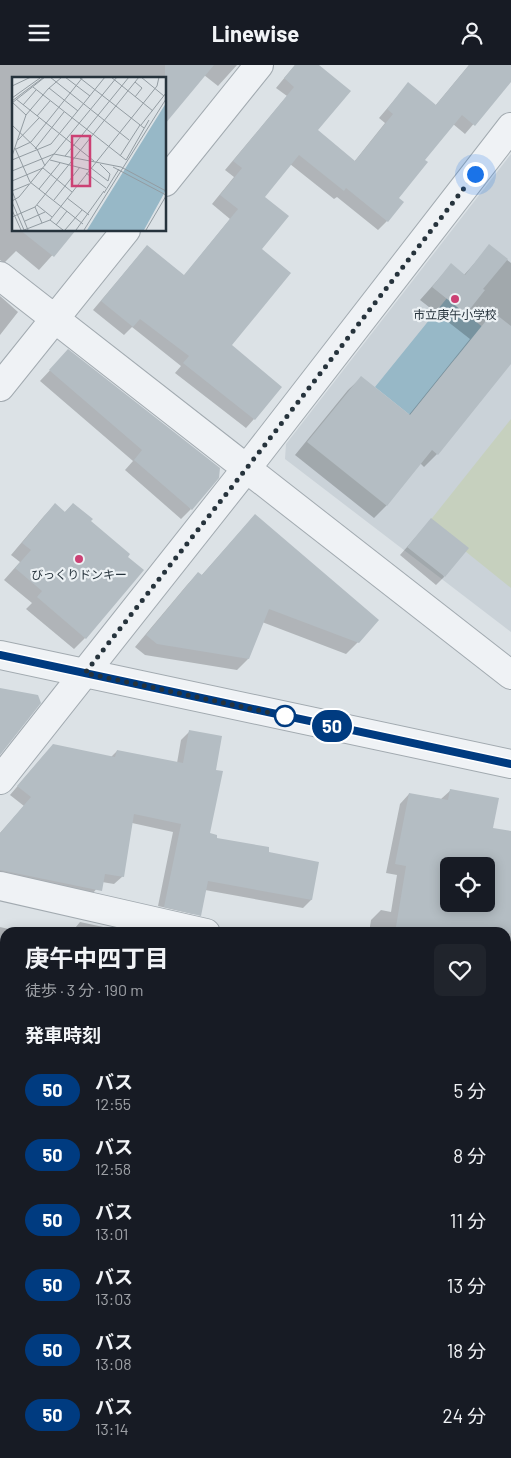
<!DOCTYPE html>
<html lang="ja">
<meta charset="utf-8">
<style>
:root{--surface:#171b24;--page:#20242c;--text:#f1f3f6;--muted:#9ea1a6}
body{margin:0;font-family:Barlow,"Noto Sans JP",sans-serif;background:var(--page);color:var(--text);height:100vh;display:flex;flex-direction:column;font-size:19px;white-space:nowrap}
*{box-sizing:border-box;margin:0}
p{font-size:16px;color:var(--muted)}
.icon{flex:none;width:28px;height:28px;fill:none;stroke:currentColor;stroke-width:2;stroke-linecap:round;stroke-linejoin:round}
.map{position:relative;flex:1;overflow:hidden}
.details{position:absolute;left:0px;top:862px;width:511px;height:531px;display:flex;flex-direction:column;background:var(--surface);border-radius:15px 15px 0 0;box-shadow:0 2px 12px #0003}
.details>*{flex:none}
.badge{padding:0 10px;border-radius:16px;font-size:18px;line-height:32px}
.fabs{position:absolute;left:440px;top:792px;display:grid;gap:10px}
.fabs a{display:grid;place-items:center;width:55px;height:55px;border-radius:8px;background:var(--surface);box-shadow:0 2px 12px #0003;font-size:25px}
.you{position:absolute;width:25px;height:25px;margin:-12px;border:4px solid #fff;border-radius:50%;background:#1a73e8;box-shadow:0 0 0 8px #1a73e833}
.map>.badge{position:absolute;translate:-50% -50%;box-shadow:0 0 0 2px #fff}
h2{padding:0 25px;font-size:19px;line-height:45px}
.round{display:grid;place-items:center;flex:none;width:52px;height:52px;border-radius:8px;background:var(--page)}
.headline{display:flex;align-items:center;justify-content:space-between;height:85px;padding:0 25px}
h1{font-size:24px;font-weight:700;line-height:38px}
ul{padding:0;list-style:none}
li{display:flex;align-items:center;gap:15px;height:65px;padding:0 25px}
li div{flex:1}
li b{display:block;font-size:19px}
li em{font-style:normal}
li .badge{min-width:55px;font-weight:700;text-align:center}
header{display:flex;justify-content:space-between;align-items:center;height:65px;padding:0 25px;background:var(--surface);font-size:22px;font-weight:700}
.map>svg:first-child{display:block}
.built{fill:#cad2d8}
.green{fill:#c6d0be}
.water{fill:#97b8c7}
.shadow{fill:#0003;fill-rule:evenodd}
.building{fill:#b4bdc3;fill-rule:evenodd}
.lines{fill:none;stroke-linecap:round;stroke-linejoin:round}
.minor-casing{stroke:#a2aab0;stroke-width:30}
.tertiary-casing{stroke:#a2aab0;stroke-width:30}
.minor{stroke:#eff2f5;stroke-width:28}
.tertiary{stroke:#eff2f5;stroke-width:28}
.line-casing{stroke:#fff;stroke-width:11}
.line{stroke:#003b80;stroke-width:8}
.walk{stroke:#26333c;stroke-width:5;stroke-dasharray:0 9}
.poi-dot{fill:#cc4174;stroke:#ecf1f4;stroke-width:2}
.stop-dot{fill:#fff;stroke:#003b80;stroke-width:2.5}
.labels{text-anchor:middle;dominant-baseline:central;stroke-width:4.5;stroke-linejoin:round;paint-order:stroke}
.poi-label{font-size:12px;fill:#26333c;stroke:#ecf1f4}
.inset-road{fill:none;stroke:#939ca2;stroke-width:1}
.view{fill:#cc4174;fill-opacity:0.15;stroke:#cc4174;stroke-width:2.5}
.inset-edge{fill:none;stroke:#26333c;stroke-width:2.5}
</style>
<header><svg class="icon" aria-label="menu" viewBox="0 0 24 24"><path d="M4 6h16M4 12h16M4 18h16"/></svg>Linewise<svg class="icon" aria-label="person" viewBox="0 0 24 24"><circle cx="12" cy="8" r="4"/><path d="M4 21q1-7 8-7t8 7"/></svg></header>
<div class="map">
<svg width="511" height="1393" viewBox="0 0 511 1393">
<rect width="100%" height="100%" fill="#dce2e6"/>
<path class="built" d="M511,89v478l-226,-173 1,-15z
M506,1139l5,3v251h-332l4,-4h323z"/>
<path class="green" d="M511,354v169l-82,-66z"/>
<path class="water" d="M447,233l49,40 -41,21 -45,56 -35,-28z"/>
<path class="shadow" d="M0,0h237l-19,21 -14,-11 -39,47v-43h-151v151h61l-36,40 -23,-19 -12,12 -4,-3z
M295,0h22l-1,66 38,31 31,-39 -6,-5 29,-34 27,22 34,-41h42v15l-46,54 -12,-10 -30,36 -26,38 -10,23 -9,9 -41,-33 -3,2 -44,-35 -27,33 -3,53 -29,95 23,74 -8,9 -71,-55 6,-7 -49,-39 -8,8 -31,-25 54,-64 37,30 46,-57 -18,-15 22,-27 -9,-7 62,-74 -11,-8z
M490,181l21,17v99l-74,92 -13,13 -4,-4 -34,43 -12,12 -79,-63 53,-65 13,-12 47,38 62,-77 -50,-39 31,-35 13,10z
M0,231l18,16 -18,23z
M68,286l123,158 -10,10 -56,-49 8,-9 -93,-80z
M73,439l16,18 -4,116 -11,11 -48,-40 6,-6 -28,-23 16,-18 -9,-7 33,-39 11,-11 9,8z
M255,450l103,127 -12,12 -84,-32 -14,37 -11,11 -92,-15 -10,-8 52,-62 11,-12 3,3z
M431,455l13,57 -8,8 -36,-30z
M189,667l26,39 -6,63 6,5 52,14 51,10 -7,37 -8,8 -98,-18 -12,24 -35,-8 15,-74 -41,-9 -9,53 -9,8 -12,-2 -13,16 -89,-18v-47l24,-27 -14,-11 35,-41 66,3 6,-6 60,12 4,-23z
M451,725l41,39 19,4v112l-5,5v-17h-137l2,-13 10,-10 10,2 6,-37 -11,-2 14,-69 9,-10 32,5zM449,801h37v38h-37z
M80,857l28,6 -1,2 13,3h-49z
M0,862l26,6h-21v74l-5,6z
M511,966v97l-5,-3v-88z
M0,1025l5,4v7l-5,6z
M0,1120l5,4v11l-5,5z
M506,1191l5,12v3l-5,5z
M5,1217v172h77l-3,4h-79v-170z
M511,1274v43l-5,2v-43z
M506,1344l5,12v37h-42l-1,-4h38z"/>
<path class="building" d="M165,0h49l-49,59z
M295,0h24l32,26 -33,39 37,31 38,-47 -6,-5 21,-27 28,23 33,-40h42v17l-36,44 -13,-11 -37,45 3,2 -29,36 5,4 -16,20 -42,-34 -2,3 -45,-36 -34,42 24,19 -27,33 29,24 -59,72 50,42 -27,33 -72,-57 6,-7 -49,-37 -7,8 -32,-26 46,-56 37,30 54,-66 -18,-14 22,-27 -9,-7 61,-74 -10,-9z
M20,165h56l-22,27z
M489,179l19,15 -25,30 2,1 -19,24 -34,-27 19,-24 14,12z
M493,247l18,14v38l-73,91 -6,-5 -45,56 -80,-64 54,-66 49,39z
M68,284l152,119 -1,10 -27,32 -58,-50 8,-10 -93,-80z
M55,438l10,9 8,-9 20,16 -2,2 39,33 -2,3 16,13 -58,69 -49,-42 5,-6 -27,-23 16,-18 -9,-7z
M255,449l124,106 -20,23 -90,-34 -20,50 -92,-15 -11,-9 52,-63 4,3z
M431,453l38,30 -24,29 -38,-30z
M0,623l38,7 3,8 -41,52z
M189,665l33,6 -6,34 7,1 -13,62 7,2v3l52,9v5l50,10 -7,38 -104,-19 -7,35 -37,-9 17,-83 -47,-10 -10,63 -19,-3 -3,17 -102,-21v-37l31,-36 -14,-11 36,-42 62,13 2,-7 66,13z
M450,724l49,9 -6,30 18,3v102h-116l11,-67 -11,-2 14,-71 39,7zM449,801h37v38h-37z"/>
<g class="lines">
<g class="minor-casing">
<path id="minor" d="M165,117l94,-117
M0,211l511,399
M0,322l126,-157
M0,715l257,-325 254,-328
M0,821l206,47
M506,1118l5,4
M0,1159l5,-6"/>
</g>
<g class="tertiary-casing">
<path id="tertiary" d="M0,590l511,109
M506,931l5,-6
M141,1393l3,-4"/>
</g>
<use href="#minor" class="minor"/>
<use href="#tertiary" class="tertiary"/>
</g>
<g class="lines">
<g class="line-casing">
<path id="line" d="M0,590l511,109"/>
</g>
<use href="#line" class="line"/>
<path class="walk" d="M285,651l-200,-43 172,-218 218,-281"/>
</g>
<g class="poi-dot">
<circle cx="455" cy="234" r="5"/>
<circle cx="79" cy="494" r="5"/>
</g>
<circle class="stop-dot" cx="285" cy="651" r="10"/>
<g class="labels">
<g class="poi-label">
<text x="455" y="249">市立庚午小学校</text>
<text x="79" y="509">びっくりドンキー</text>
</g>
</g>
<g transform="translate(12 12)">
<rect width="154" height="154" fill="#dce2e6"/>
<path d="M154,26v87l-22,40h-57z" fill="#97b8c7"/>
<path class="inset-road" d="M38,0l79,63M53,0l25,19M99,0l42,34M129,0l23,19M68,1l64,50M123,5l7,6 -7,9M0,9l19,-9M21,10l93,73 23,-40M37,11l29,23M0,21l28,-20M4,22l78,62M0,24l32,-24M0,25l14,13M0,26l33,-26M11,28l13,-15M25,39l13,-15M0,48l25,24 8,17M129,48l25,-32M6,63l21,-22M3,71l15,34 53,42M4,72l15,-7 52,-65M23,72l29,-37M0,79l14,-41 22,-26 14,-12M53,79l64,-79M108,79l20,-31M0,83l39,-16 54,-67M38,83l39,10M88,87l10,10 -2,7M101,90l53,28M79,91l17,13M0,94l42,-17 63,-77M74,96l20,15M0,104l31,-13 29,24M27,112l21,-26M0,114l16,39M0,114l17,-7M92,116l15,-24M55,121l22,17M42,123l26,-33M0,124l7,-4 35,-43 67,13 45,24M0,125l12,28M25,128l15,12M23,130l7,16M0,133l9,20M0,140l23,-10 104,-130M38,143l13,10M13,144l20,-9M44,148l11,-14M12,153l26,-10 107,-134 2,-9M53,153l17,-20M64,153l28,-39M72,153l82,-131M134,153l20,-34"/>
<path class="view" d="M60,59h18v50h-18z"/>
<rect width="154" height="154" class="inset-edge"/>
</g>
</svg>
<div class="fabs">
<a><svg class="icon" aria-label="locate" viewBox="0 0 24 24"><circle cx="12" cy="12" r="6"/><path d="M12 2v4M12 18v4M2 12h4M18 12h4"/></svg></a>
</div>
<div class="you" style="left:475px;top:109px"></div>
<b class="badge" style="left:332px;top:661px;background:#003b80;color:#fff">50</b>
<section class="details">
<div class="headline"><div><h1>庚午中四丁目</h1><p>徒歩 · 3 分 · 190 m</p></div><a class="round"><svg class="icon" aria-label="heart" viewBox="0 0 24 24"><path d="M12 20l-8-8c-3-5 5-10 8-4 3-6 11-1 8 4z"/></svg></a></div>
<h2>発車時刻</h2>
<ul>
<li><span class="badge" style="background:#003b80;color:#fff">50</span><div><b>バス</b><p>12:55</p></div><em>5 分</em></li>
<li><span class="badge" style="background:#003b80;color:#fff">50</span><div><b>バス</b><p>12:58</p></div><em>8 分</em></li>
<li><span class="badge" style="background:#003b80;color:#fff">50</span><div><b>バス</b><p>13:01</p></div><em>11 分</em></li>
<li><span class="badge" style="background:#003b80;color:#fff">50</span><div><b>バス</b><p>13:03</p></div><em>13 分</em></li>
<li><span class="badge" style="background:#003b80;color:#fff">50</span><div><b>バス</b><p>13:08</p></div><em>18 分</em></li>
<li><span class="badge" style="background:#003b80;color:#fff">50</span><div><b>バス</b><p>13:14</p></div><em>24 分</em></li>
</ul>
</section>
</div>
